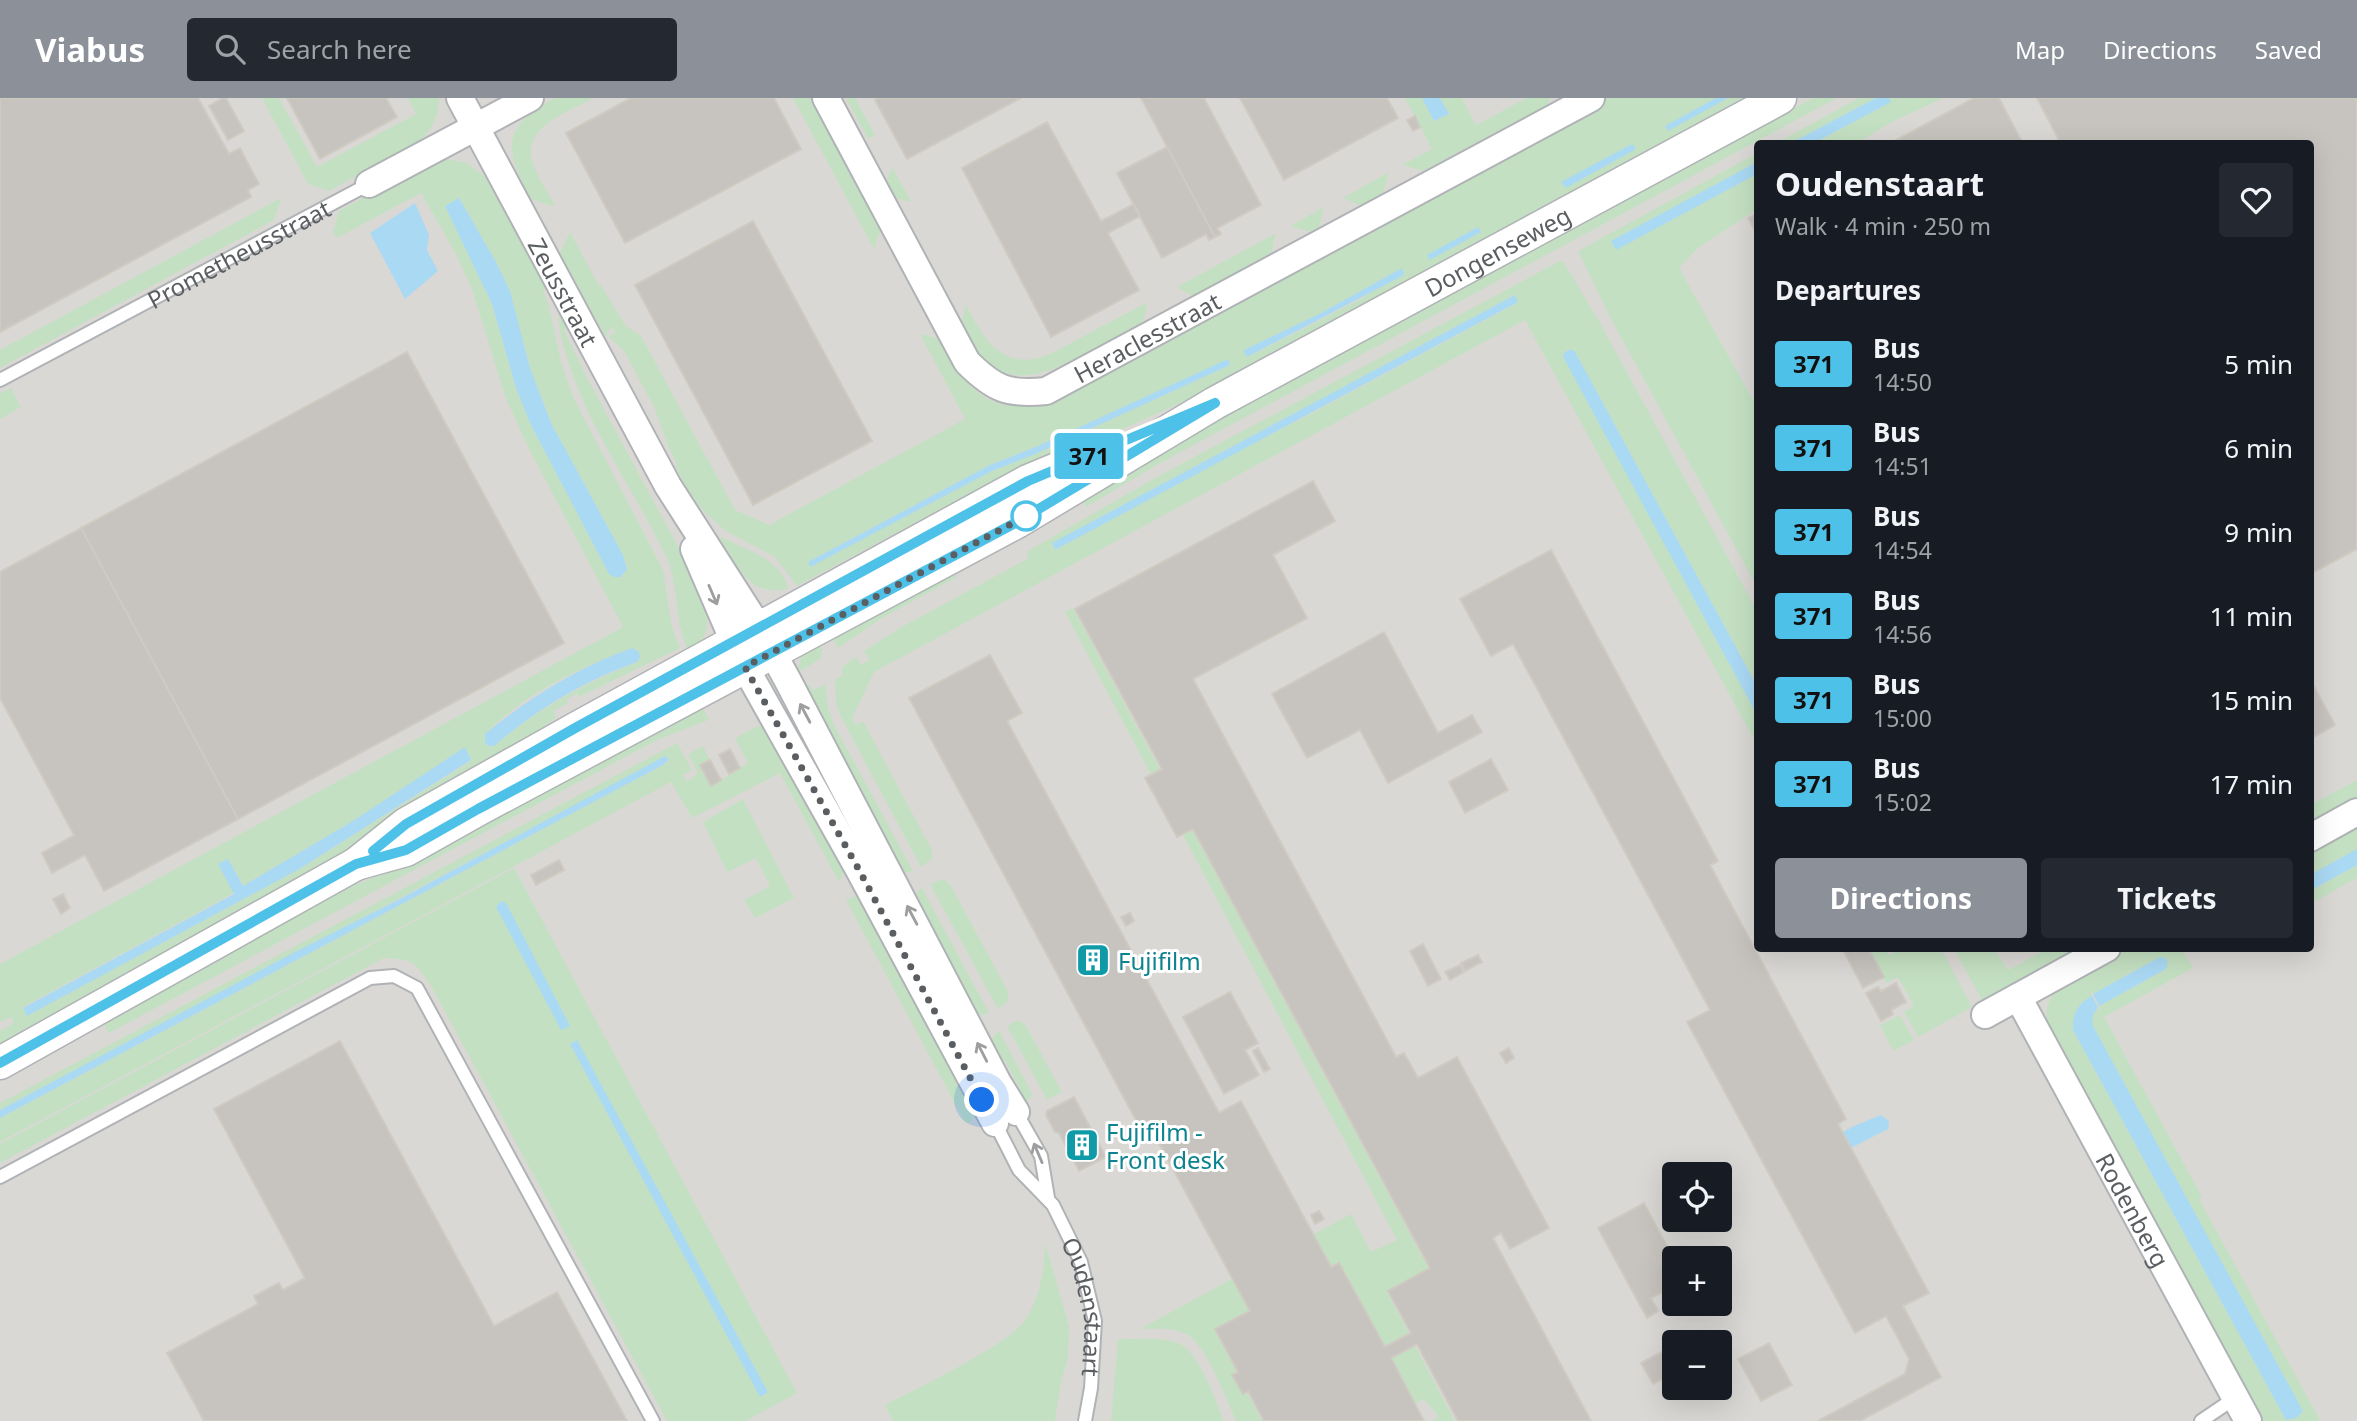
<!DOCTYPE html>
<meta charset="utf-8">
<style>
:root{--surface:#171b24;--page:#242831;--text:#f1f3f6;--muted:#9ea1a6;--accent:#8c9099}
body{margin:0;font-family:"Noto Sans",sans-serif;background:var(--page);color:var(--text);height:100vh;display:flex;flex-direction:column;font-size:26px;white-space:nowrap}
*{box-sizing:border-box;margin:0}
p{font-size:23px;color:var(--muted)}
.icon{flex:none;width:38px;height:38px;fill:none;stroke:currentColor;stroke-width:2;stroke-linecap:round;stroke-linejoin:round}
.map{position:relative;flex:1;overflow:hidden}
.side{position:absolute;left:1754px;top:42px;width:560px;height:812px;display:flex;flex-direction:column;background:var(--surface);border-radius:7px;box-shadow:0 7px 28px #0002}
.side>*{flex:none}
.badge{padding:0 14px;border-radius:5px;font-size:24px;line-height:46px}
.buttons{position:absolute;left:1662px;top:1064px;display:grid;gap:14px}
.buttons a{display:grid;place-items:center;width:70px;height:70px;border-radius:7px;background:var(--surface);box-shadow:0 7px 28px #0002;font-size:35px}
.you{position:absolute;width:35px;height:35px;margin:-18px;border:5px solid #fff;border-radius:50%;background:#1a73e8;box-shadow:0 0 0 10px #1a73e833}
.map>.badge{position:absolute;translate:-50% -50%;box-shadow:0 0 0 4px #fff}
h2{padding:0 21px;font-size:26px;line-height:63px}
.round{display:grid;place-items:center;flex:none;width:74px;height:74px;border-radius:7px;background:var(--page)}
.overview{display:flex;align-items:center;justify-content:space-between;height:119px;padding:0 21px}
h1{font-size:33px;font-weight:700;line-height:52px}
.cta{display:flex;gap:14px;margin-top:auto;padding:14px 21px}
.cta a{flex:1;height:80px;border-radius:7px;background:var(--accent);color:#fff;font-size:28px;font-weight:700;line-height:80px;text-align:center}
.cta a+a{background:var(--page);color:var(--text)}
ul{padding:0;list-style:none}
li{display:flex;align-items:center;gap:21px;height:84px;padding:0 21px}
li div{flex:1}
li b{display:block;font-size:26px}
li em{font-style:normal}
li .badge{min-width:77px;font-weight:700;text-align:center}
header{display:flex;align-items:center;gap:42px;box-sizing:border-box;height:98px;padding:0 35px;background:var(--accent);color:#fff}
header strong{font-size:33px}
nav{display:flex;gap:38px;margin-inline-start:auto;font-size:24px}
.search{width:490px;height:63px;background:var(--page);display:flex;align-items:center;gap:18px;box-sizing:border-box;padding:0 24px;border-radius:7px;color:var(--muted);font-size:26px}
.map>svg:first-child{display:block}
.industrial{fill:#dad8d5;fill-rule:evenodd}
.green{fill:#c4e0c2;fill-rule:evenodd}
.water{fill:#aad9f4}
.building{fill:#c7c4bf;stroke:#cfcac2;stroke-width:2}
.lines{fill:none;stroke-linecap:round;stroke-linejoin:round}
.service-casing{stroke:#b0b3b6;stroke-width:16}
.minor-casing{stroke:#b0b3b6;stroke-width:30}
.tertiary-casing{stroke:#b0b3b6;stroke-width:35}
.service{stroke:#fff;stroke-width:12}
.minor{stroke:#fff;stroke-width:26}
.tertiary{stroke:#fff;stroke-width:32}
.oneway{stroke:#9d9ea0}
.line-casing{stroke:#fff;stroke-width:16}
.line{stroke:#4ec1e8;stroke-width:10}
.walk{stroke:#5b5e61;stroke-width:7;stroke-dasharray:0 12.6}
.stop-dot{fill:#fff;stroke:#4ec1e8;stroke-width:3.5}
.labels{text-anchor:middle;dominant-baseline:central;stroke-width:6;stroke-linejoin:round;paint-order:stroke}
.street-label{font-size:24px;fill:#5b5e61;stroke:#fff}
.culture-label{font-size:24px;fill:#0d838f;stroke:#fff;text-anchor:start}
</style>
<header>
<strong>Viabus</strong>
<div class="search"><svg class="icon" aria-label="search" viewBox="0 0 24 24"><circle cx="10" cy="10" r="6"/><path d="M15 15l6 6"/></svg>Search here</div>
<nav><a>Map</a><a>Directions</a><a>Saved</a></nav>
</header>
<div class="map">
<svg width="2357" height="1323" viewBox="0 0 2357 1323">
<rect width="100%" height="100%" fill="#ebe9e3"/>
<path class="industrial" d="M0,0h2357v1323h-2357zM1757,46h553v804h-553zM1675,1076h45v46h-45zM1675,1160h45v46h-45zM1675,1244h45v46h-45z"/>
<path class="green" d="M262,0h17l38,69 99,-53 -8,-16h31c0,17 -6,30 -18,42l-92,51 -21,-7z
M555,0h39c-23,13 -71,27 -62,62 4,15 15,31 23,45l-3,1 -21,-7c-27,-50 -31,-71 24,-101z
M793,0h18l70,130 -7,21z
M846,0h9l20,37 -7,4z
M1405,0h17l13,23 13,-7 -8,-16h22l14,27 51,-27h23l-3,7 -124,66 -21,-6 30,-16z
M1608,0h108l-50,28 2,4 60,-32h34l-548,290 -123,55 -100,39 -194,104 -22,-29 -49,-26 -22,-19 -16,-22 -13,-24 2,-2 -8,-16 -15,-41 -30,-56 -16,-15 7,-3 -2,-5 -6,3 1,4 -3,1 -45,-83 10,-21 29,54 2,-1 24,40 16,11 94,174 34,15 196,-106 -45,-85 21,5c26,49 47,82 109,59zM1402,170l-41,31 -111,57 -6,-6 77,-37zM1228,262l2,5 -190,87 -48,19 -182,95 -2,-4 182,-97 48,-19z
M1813,0h24l-682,368 -69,41 -5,-10 3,-6z
M1859,0h17l-85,45 -16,1z
M1879,0h64l-53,25 -33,20 -62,1z
M1757,55v9l-146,80 146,-78v45l-59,39 -19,20 78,139v180l-147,-270 -31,-64 1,-3z
M445,61l22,4 18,14 61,111 -3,2 6,16 12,56 12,35 90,173 9,58 8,20 -101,49 -2,-4 -10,6 1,4 -15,8 3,6 -29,22 -157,103 -370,206v-17l14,-8 -3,-6 -11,5v-58l623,-337 -95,-180 -22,-48 -34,-110 -16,-35 -35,-61 -84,45 -4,-6 6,-21 86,-47zM459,100l37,64 14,29 20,77 21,55 72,132 4,11 -4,9 -14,-1 -79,-151 -14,-35 -24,-84 -46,-97zM632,550l5,14c-53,21 -99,47 -143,84l-10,-10c36,-41 98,-69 148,-88zM464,650l7,13 -170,107 -274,147 -4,-8 211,-114 -15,-29 9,-5 15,27 110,-65z
M892,69l19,34 -2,1 -20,-6 -5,-9z
M1389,74l-6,22 -22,12 -18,-8z
M281,100l-7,22 -274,148v-18z
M1324,109l-5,21 -7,4 -22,-6z
M1276,135l-5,21 -78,42 -16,-9z
M1560,163h3l37,62 157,288v75l-183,-336h-5l-5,7 193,358v30l-232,-425 -651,352 -22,46 4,7 7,-4 69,129v9l-11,8 -80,-150 -5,-15 -1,-23 7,-3v-9l14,-10 5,8 8,-5 -5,-9 34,-22 131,-71 -3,-6 131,-75zM1515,197l2,8 -212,114 -252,126z
M1148,204l-5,20c-17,10 -35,19 -52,29 -36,19 -79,42 -114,4 -7,-8 -12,-19 -17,-28l6,-22c19,37 39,69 86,48z
M560,218l7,12 -3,2 21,44 113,210c9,24 19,51 -9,67 -15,-29 -10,-58 -20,-88 -37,-81 -98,-155 -111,-245z
M11,290l10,19 -21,12v-26z
M721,439c24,12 62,23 67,52 -41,8 -49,-23 -68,-50z
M953,469l4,10 -75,41 -44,30 -10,-19z
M1073,510l356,661 -42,23 22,41 -26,14 -45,-84 -124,66 48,92h-26c-10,-22 -28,-73 -48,-86 -14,-8 -33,-6 -48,-6l211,-115 20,38 26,-12 -332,-628z
M816,539l6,12 -2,10 -23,14 5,-20z
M825,586l3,24 6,17 79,146 -11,2 -103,-182 11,-6 4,5z
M702,610l7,10 -3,3 -49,19 -548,293 -7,-13 247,-133 68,-26z
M758,628l11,1 76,144 -6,11 -59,-109 -88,45 -21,-36 -671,360v-24l663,-353 5,-3v-6l-668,354v-7l677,-360 15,27 -9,5 4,7 11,-9 -10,-19 15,-8 7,14 -9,5 11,21 36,-23 -13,-25z
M2357,682v18l-47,26v-19z
M743,701l51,99 -39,20 -11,-18 26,-14 -14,-28 -29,14 -24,-50z
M2357,726v25l-47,26v-25z
M2357,767v13l-47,26v-13z
M514,770l283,525 -51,28h-79l-236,-435c-16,-24 -18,-27 -47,-28l-384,205v-19z
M943,781l7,5 58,108v9l-10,8 -68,-125z
M922,790l67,125 -7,2 -7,-2 -61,-113 2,-7z
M857,797l5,2 41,76 -3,4 65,121 11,16 -4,6 -6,4 -120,-224z
M1868,851h17l4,6 9,-6h43l31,58 -54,30 -14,-25 10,-6 -16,-29 -12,6z
M1954,851h41l13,21 39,-21h34l-98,53z
M2128,851h54l11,19 -89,49 98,180 -3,2 121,221 -2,1h-56l-213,-393c-11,-32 16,-45 39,-58 14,-7 27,-14 40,-21zM2160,859l8,5 -2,7 -67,37 2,5 -3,-4 -6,10 1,9 209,385 -7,7 -9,2 -213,-390c-1,-16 5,-27 19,-34l-2,-5 3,3z
M1900,917l14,25 -21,11 -13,-26z
M1016,923l6,1 4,4 36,66 -15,8 -40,-74z
M999,933l33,62 -1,5 -10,6 -3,-6 3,-7 -16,-30 -8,-3c-5,-11 -9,-19 2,-27z
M1045,1144l24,84 -1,31 -7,25 -6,39h-162l-8,-16c30,-16 124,-60 140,-85 16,-24 19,-50 20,-78z
M1118,1241c19,1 45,-3 62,5 19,9 36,57 44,77h-113z
M1415,1248l40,75h-23l7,-4 -15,-18 -25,13 -105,9 96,-62z"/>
<path class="water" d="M1422,0h18l9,16 -15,7z
M1716,0h12l-60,33 -3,-5z
M1876,0h13l2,4 -77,41h-23z
M1632,46l4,5 -70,39 -5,-6z
M1757,64v12l-141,76 -5,-9z
M459,100l37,64 14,29 20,77 21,55 72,132 4,14 -6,8h-7l-5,-3 -79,-151 -14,-35 -24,-84 -47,-98z
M415,105l14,32 -2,15 11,21 -33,28 -35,-66z
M1478,129l3,5 -51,28 -3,-5z
M1402,170l2,7 -155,81h-4l-1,-6 77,-37z
M1515,197l3,7 -463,248 -3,-7z
M1569,252h5l183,336v29l-194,-358 2,-5z
M1228,261l2,6 -190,87 -48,19 -182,96 -2,-5 182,-97 48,-19z
M632,550l7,4 1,5 -3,5c-53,19 -100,47 -143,84h-5l-4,-3v-9c45,-37 92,-66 147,-86z
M465,649l6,13 -170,108 -274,148 -4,-8 211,-114 -16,-30 10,-5 15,27 110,-65z
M665,658l4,3 -6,6 -663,353v-8l291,-156 107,-54z
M2357,751v16l-47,26v-16z
M501,803l5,2 64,123 -9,4 -65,-123z
M2160,859l5,1 3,4 -2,7 -67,37 -6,-12z
M2092,898l6,11 -6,10 1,9 210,385 -7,7 -10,2 -213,-390c-1,-16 5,-27 19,-34z
M577,942l191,352 -8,5 -190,-353z
M1881,1017l8,6 -1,8 -80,41v-19l46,-25z"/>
<path class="building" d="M0,0h198l31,56 11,-6 19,36 -11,6 3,7 -251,135z
M223,0h3l18,33 -16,9 -19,-34z
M287,0h99l11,19 -77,42z
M631,0h143l27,51 -176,94 -59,-110z
M879,0h142l-114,61 -32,-59z
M1141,0h63l57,107 -44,23 4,6 -6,3z
M1240,0h147l11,20 -114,62z
M1974,0h25l24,46h-134z
M2037,0h320v451l-47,25v-430h-249z
M1415,18l5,11 -7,4 -6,-11z
M1047,24l54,99 33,-17 6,12 -32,17 31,57 -88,47 -89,-169z
M1167,49l48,90 -6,3 -3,-6 -44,24 -45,-85z
M1757,116v20l-9,-16z
M753,123l119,220 -119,64 -118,-220z
M407,254l157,291 -326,176 -157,-291z
M1313,383l22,40 -62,34 34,63 -114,61 203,378 8,-4 14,25 39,-21 92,171 -39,21 -9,-16 -8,5 98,183h-133l-41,-77 -26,14 33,63h-160l-16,-30 -5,3 -11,-19 6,-3 -23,-43 35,-18 -97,-179 -8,5 -236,-439 81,-43 32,58 -15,8 212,392 22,-12 90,166 8,-4 46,84 26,-14 -23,-42 42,-23 -237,-439 -16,8 -32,-59 17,-9 -87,-160z
M81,430l157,291 -134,72 -19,-36 -33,18 -10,-20 32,-18 -74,-137v-126z
M1551,452l167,311 -8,4 136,254 -8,5 91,169 -26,13 38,71 -81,44h-42l87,-47 4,-15 -23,-43 -31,17 -168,-311 23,-12 -197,-366 -22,12 -31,-57z
M1384,534l54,101 34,-18 10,17 -94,51 -28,-53 -53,28 -35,-64z
M2310,581l25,46 -25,14z
M730,651l10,19 -11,6 -10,-19z
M1491,661l17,31 -43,23 -16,-31z
M710,662l11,20 -10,6 -11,-21z
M559,762l5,10 -28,15 -5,-10z
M63,796l7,14 -9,6 -8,-15z
M1130,815l4,8 -8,5 -5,-9z
M1423,846l18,35 -13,7 -18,-35z
M1842,850h26l16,29 -21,11z
M1478,857l4,7 -17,9 -4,-8z
M1460,867l4,7 -14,8 -5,-8z
M1896,885l10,19 -15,8 2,4 -12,7 -15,-28 12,-6 3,4z
M1230,894l28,51 -13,7 14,25 -35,19 -41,-77z
M340,943l154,285 63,-34 70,129h-423l-37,-68 91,-49 -4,-8 25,-13 4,7 22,-12 -91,-169z
M1258,950l12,21 -6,3 -11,-21z
M1509,950l5,10 -8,5 -6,-10z
M1074,999l32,60 -27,14 -20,-38 -4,-1 -9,-17 1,-4z
M1644,1105l31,58v25l-24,12 7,13 -11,7 -49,-90z
M1319,1113l5,8 -9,5 -4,-9z
M1769,1245l23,42 -31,16 -23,-42z
M1673,1248l2,4v23l-22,11 -12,-21z"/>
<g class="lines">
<g class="service-casing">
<g id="service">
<path id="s1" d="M0,282l369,-196"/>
<path d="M1016,1014l25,44 7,42"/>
<path id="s2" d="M995,1025l24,47 34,35 28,57 14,59 -4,67 -6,33"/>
<path d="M0,1079l370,-199 24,-2 23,12 236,433"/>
<path d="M2201,1323l34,-23"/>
</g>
</g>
<g class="minor-casing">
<g id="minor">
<path id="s3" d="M460,0l208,388 91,142 29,53 210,402 18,29"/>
<path id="s4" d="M826,0l141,264c27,27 41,33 79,29l545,-293"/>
<path d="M369,86l161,-86"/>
<path d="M694,451l51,118 113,201 137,255"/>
<path d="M2310,740l47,-26"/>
<path id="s5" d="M2018,899l230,424"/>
<path d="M1985,917l122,-67"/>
</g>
</g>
<g class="tertiary-casing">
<g id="tertiary">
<path id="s6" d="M356,766l50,-14 73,-41 538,-287 198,-119 565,-305"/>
<path d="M0,965l356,-199 50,-40 171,-96 451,-247 82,-34"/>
</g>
</g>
<use href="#service" class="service"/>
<use href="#minor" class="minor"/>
<use href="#tertiary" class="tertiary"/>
</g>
<defs><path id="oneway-shaft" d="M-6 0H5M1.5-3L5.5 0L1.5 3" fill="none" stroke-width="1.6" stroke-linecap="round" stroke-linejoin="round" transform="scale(1.75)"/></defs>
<g class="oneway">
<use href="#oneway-shaft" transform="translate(713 497) rotate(67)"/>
<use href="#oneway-shaft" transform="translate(805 615) rotate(-118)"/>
<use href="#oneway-shaft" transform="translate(912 817) rotate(-118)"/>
<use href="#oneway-shaft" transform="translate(982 954) rotate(-117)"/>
<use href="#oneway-shaft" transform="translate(1038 1055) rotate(-113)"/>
</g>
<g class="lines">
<g class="line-casing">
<path id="line" d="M0,965l356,-199 50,-14 72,-41 539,-287 198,-119 -187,78 -451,246 -171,97 -33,27"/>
</g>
<use href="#line" class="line"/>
<path class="walk" d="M982,1002l-124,-232 -113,-201 281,-151"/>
</g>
<defs>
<g id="building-square" transform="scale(1.75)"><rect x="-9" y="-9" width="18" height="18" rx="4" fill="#0f9aa8" stroke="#fff"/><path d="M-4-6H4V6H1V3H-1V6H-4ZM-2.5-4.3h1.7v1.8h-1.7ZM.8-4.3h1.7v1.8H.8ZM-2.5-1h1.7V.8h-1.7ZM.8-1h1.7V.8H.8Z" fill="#fff"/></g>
</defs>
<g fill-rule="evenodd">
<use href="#building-square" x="1093" y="862"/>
<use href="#building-square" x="1082" y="1047"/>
</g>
<circle class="stop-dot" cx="1026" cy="418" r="14"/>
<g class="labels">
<g class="street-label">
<text stroke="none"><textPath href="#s6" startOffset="1297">Dongenseweg</textPath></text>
<text stroke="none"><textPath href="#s1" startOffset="270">Prometheusstraat</textPath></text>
<text stroke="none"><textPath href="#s3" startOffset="220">Zeusstraat</textPath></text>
<text stroke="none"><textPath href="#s4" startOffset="502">Heraclesstraat</textPath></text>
<text stroke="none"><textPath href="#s5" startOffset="242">Rodenberg</textPath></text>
<text stroke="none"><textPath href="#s2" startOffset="210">Oudenstaart</textPath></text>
</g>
<g class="culture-label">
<text x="1118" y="862">Fujifilm</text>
<text x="1106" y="1033">Fujifilm -<tspan x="1106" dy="28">Front desk</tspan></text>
</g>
</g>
</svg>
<div class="buttons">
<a><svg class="icon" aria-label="locate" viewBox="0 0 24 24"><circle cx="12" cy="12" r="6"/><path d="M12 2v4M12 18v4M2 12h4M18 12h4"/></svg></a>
<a>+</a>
<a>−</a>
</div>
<div class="you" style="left:982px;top:1002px"></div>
<b class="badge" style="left:1089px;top:358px;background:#4ec1e8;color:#111">371</b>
<section class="side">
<div class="overview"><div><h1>Oudenstaart</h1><p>Walk · 4 min · 250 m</p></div><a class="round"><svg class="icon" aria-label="heart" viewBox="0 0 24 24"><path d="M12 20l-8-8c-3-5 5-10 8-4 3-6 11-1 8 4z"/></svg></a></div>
<h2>Departures</h2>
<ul>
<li><span class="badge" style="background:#4ec1e8;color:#111">371</span><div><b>Bus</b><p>14:50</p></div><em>5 min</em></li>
<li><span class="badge" style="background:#4ec1e8;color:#111">371</span><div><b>Bus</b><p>14:51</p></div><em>6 min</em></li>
<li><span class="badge" style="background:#4ec1e8;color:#111">371</span><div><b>Bus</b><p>14:54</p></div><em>9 min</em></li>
<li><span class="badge" style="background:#4ec1e8;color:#111">371</span><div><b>Bus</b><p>14:56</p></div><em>11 min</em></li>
<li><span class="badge" style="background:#4ec1e8;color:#111">371</span><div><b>Bus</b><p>15:00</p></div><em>15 min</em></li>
<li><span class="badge" style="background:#4ec1e8;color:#111">371</span><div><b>Bus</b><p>15:02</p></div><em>17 min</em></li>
</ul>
<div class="cta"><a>Directions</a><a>Tickets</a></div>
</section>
</div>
